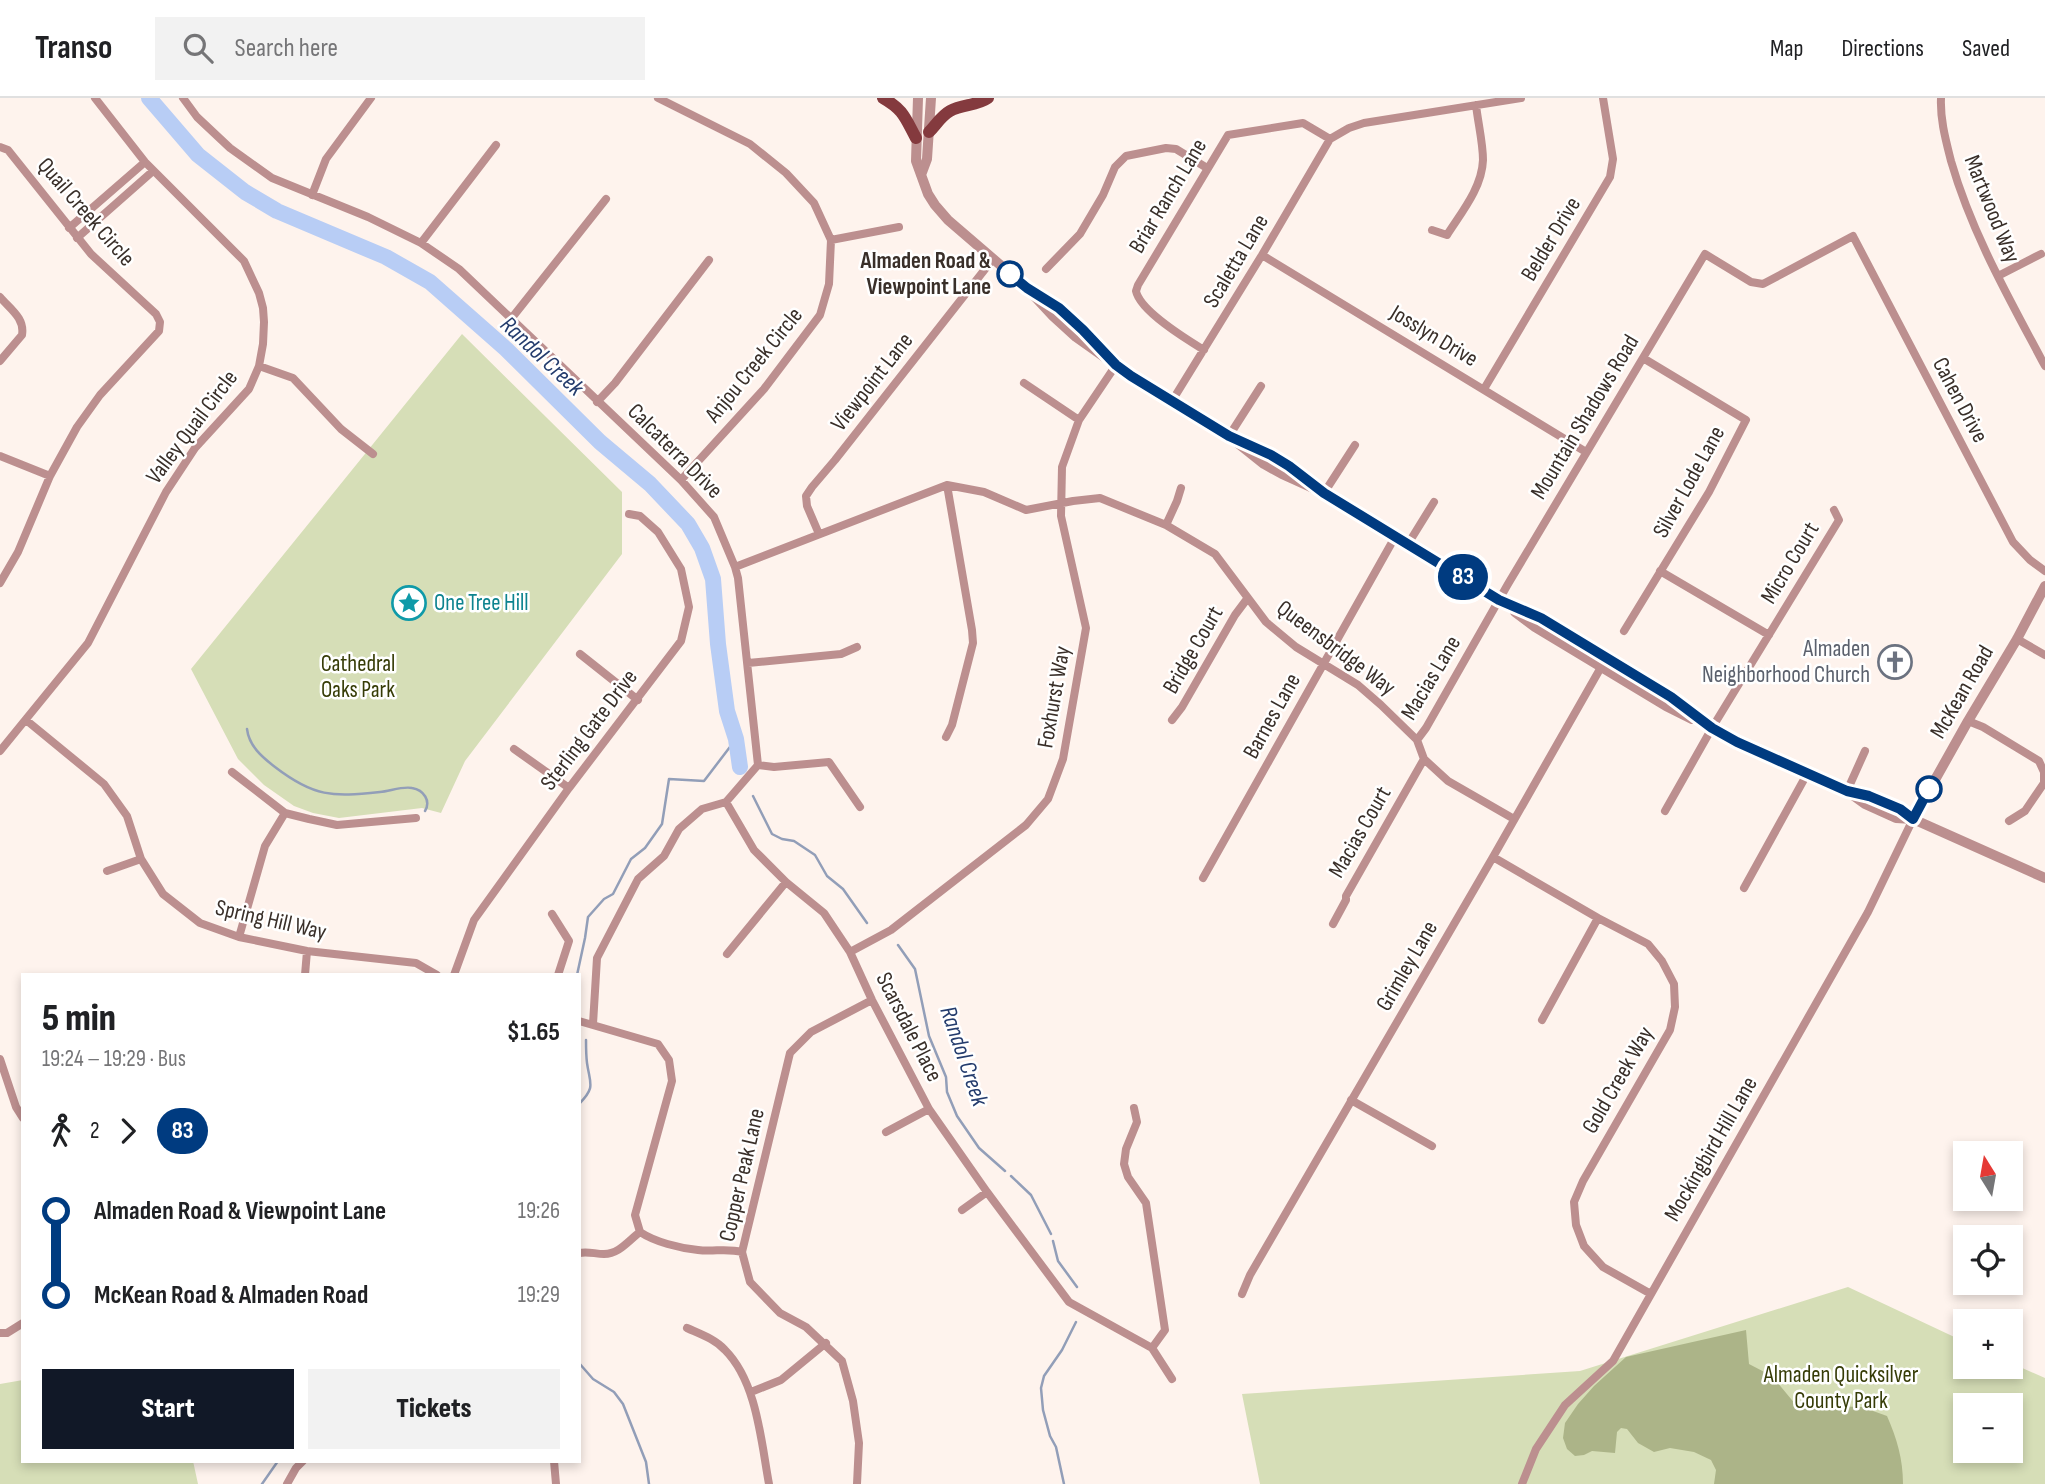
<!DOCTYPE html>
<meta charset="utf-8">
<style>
:root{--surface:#fff;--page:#f2f2f2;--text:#202124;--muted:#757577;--line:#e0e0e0;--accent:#111827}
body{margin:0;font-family:"Sofia Sans Condensed",sans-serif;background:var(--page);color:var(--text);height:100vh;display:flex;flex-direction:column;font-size:26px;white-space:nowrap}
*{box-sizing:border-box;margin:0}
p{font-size:23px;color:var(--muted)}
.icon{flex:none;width:38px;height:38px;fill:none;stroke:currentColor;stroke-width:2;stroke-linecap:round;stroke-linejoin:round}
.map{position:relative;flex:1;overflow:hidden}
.side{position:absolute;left:21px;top:875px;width:560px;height:490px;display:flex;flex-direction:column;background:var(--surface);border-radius:0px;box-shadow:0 4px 10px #0003}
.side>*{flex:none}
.badge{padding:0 14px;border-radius:23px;font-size:24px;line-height:46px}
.needle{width:46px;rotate:349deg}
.fabs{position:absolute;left:1953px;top:1043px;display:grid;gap:14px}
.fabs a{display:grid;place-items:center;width:70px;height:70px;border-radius:0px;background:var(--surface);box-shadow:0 4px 10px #0003;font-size:35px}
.map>.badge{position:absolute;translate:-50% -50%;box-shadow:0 0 0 4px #fff}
.legs{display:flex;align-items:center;gap:10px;height:77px;padding:0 21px;font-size:23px}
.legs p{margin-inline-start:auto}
.summary{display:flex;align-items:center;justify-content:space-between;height:119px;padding:0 21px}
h1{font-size:38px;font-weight:800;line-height:52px}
.button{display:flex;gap:14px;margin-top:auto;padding:14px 21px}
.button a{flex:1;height:80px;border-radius:0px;background:var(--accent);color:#fff;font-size:28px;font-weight:800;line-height:80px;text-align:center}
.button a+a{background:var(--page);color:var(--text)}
ul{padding:0 21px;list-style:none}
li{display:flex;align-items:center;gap:24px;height:84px;font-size:26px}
li i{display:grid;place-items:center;width:10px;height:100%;margin:0 9px;background:currentColor}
li i::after{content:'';width:18px;height:18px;margin:-9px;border:5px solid;border-radius:50%;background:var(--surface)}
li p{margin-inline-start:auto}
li:first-child i{background:linear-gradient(#0000 50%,currentColor 0)}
li:last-child i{background:linear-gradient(currentColor 50%,#0000 0)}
header{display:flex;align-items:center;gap:42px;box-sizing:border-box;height:98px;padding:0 35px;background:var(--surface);border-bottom:2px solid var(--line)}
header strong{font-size:33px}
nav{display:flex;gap:38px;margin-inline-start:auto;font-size:24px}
.search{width:490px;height:63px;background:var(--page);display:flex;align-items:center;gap:18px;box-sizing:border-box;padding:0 24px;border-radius:0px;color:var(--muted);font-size:26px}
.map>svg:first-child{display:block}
.green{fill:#d6deb7;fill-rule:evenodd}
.forest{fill:#acb488}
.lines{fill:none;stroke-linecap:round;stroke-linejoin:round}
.stream{stroke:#929eb8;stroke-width:2.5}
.river{stroke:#b8cdf5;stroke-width:16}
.minor{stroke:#bc8f8f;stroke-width:8}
.tertiary{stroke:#bc8f8f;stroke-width:10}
.primary{stroke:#843a3e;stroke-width:12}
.line-1-casing{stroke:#fff;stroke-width:16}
.line-1{stroke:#003b80;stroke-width:10}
.stop-1-dot{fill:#fff;stroke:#003b80;stroke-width:3.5}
.labels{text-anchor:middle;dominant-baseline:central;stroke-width:5;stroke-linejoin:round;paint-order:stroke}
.street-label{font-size:23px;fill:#392f29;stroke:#fff}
.stop-label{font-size:23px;font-weight:bold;fill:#392f29;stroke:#fff;text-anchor:end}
.culture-label{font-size:23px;fill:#0d838f;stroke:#fff;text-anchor:start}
.worship-label{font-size:23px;fill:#5b616d;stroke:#fff;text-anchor:end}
.park-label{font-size:23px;fill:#363c07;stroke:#fff}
.water-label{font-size:24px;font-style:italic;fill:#243c6d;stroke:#fff}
</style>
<header>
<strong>Transo</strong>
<div class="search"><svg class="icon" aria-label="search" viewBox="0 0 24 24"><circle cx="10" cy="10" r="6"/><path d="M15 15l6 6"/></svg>Search here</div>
<nav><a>Map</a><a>Directions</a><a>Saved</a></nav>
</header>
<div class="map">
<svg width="2045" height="1386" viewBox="0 0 2045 1386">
<rect width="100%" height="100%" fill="#fef3ed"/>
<path class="green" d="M462,236l160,158v62l-157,207 -24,52 -19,-5 -83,10 -26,-5 -19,-7 -30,-21 -26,-26 -47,-90z
M1848,1189l117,55v25h46v-4l34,15v106h-785l-18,-90 338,-23zM1965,1307h46v46h-46z
M23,1282v81h170l5,23h-198v-100z"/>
<path class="forest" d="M1746,1232l3,34 23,12 24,29 66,2 25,9c10,23 16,43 16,68h-189l2,-14 -5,-10 -17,-8 -24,-4 -16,4 -16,-9 -11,-14 -6,-1 -4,4 -2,21 -23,-2 -8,4 -9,1 -8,-7 -4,-11 2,-15 13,-19 16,-18 32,-29z"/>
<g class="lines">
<path class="stream" d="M247,631c2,17 15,28 28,38 39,30 57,30 105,25 10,-1 23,-6 32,-4 12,2 19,13 13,23
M753,698l19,38 10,5 12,2 21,14 12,21 16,13 24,34
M898,847l17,24 14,67 17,41 1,15 10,24 22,32 26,23
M577,877l8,-37 3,-21 16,-18 9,-5 18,-35 14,-11 17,-24 7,-45 35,2 32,-42
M579,1006c17,-17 11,-20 8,-41 -1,-8 -1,-15 -1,-23
M1011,1078l20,19 20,39
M1053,1143l5,20 19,26
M579,1265l14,16 21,13 9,12 23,58 3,22
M262,1386l16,-23
M1064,1386l-8,-37 -6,-11 -7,-26 -2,-22 3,-12 18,-26 14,-28"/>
<path class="river" d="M149,0l49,57 47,37 32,19 109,46 44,25 76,67 94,93 50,42 38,40 14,24 11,31 5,65 9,67 9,28 4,28"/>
<path class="minor" d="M183,0l14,19 33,31 42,30 96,39 53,26 38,26 222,211 33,37 21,50 3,11 20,187 -32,37 -24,7 -23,20 -15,27 -26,23 -41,79 -4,66
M658,0l92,46 36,29 28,30 17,37 -2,44 -9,31 -56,74 -83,91
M1941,0c-1,22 5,43 10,63 21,73 59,139 94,205
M1330,41l19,-11 15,-5 157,-25
M0,49l8,3 83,104 65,60 4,8 -1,9 -59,64 -23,32 -27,49 -32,76 -18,31
M312,97l14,-36 45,-61
M69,130l76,-66
M1432,132l15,5c14,-22 35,-47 36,-75 0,-17 -5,-37 -7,-55
M77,140l76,-67
M831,142l68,-13
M421,145l75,-98
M1262,157l324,197
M1046,171l34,-35 23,-39 12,-28 11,-11 40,-8 10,1 31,19
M1998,178l43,-22
M0,199c10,12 25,21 22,38l-22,26
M511,221l95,-120
M1204,252c-18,-11 -64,-39 -68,-59l2,-6 90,-150 75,-12 27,16
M259,268l34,12 48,51 32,25
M1024,285l55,37
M1484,291l126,-212 3,-18 -10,-61
M1172,303l90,-146 68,-116
M597,304l18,-19 94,-123
M1229,338l32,-50
M0,358l50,20
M1324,395l31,-48
M1166,427l11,-24 4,-13
M819,436l-12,-28 -1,-10 6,-9 23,-27 158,-201
M1408,446l26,-42
M735,469l212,-82 37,7 42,18 47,-9 27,-3 66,27 49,29 51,68 30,25 62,38 23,20 36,35 7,19 24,22 66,38
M1660,473l109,64
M1624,533l85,-139 37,-72 -103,-62
M2017,541l28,16
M580,556l58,46
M748,565l93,-9 16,-7
M26,622l78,64 23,32 14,43 22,35 37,29 39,14 68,14 109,12 21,12
M1172,622l10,-13 53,-92 12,-16
M1968,623l15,6 56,34 5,11v11l-19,28 -16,10
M946,639l6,-12 21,-82 -1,-13 -25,-145
M1417,642l9,-12 82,-144 197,-330 46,28 12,2 90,-48 160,306 17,18 15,11
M514,651l55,39
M0,653l88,-108 78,-151 29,-44 54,-59 10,-23 4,-22 1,-22 -1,-14 -4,-15 -15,-32 -99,-99 -50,-64
M758,667l16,2 55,-5 31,45
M232,674l53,41 24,6 28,6 79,-7
M1847,693l18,-40
M726,704l28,48 32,32 38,31 26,39 22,48 57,109 58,83 82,110 83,46 20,31
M1665,713l47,-83 127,-208 -5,-10
M1493,759l105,61 50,26 14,17 12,23 1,23 -5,23 -87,151 -9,21 2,23 8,21 19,21 48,27
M107,773l34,-12
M1203,780l192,-341
M1744,790l63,-114
M552,816l17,27 -11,34
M1333,826l13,-24v-4l78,-137
M239,839l26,-91 20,-33
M850,854l41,-22 135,-105 22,-26 15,-40 23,-131 -25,-112 1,-49 17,-47 37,-55
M727,856l59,-72
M305,877l2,-24
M454,877l20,-55 95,-132 112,-147 8,-34 -8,-38 -23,-37 -18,-16 -11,-2
M1542,922l56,-102
M579,923l79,23 11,16 3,21 -37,134 5,17c15,10 39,16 58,18 15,2 29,-2 44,2
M0,961l16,48 7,11
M1351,1002l81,46
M1134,1010l3,14 -11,27 -2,15 4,13 18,26 19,127 -13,18
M886,1034l43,-23
M962,1112l25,-18
M579,1155c9,-2 16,1 25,1 15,0 24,-13 36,-22
M1242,1196l8,-19 18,-31 225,-387 111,-195
M687,1230c13,6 28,11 38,22 32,32 36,91 44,134
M0,1235h7l16,-10
M751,1294l30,-12 45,-37
M554,1363l2,23
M287,1386l9,-16 7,-7
M857,1386l2,-41 -6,-42 -11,-40 -36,-34 -26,-14 -30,-31 -8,-30 48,-199 21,-21 61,-32
M1522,1386l14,-35 29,-44 48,-44 4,-7 251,-442 45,-93"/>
<path class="tertiary" d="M918,0l-2,63 12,33 7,11 13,15 79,68 26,28 23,21 55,39 98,60 35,28 18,10 42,19
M921,77l6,-16 4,-61
M1038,197l21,13 44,42
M1247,346l24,11 37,26
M1320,392l179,110 42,18 130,79 41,31
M1515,514l20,15 131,79 26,13
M1707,628l30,16 110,49 18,13 31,14 17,1
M1850,694c23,4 44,13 63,27l132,59
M1913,721l55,-98 49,-82 28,-53"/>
<path class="primary" d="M883,0c21,12 22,20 33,40
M929,34c7,-7 12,-16 21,-21 12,-7 27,-5 38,-13"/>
</g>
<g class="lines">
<g class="line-1-casing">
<path id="line-1" d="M1010,176l17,14 32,20 24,22 33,35 15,11 98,60 42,19 18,11 35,27 175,107 42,18 130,79 41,31 25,14 110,49 22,5 31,13 13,10 16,-30"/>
</g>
<use href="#line-1" class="line-1"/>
</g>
<defs>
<g id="sight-ring" transform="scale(1.75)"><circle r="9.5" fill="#fff" stroke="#0f9aa8" stroke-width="1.5"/><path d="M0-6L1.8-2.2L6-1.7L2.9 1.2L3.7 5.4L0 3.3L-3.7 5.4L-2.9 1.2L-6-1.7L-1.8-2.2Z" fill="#0f9aa8"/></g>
<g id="church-ring" transform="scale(1.75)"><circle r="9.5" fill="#fff" stroke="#6b7280" stroke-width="1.5"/><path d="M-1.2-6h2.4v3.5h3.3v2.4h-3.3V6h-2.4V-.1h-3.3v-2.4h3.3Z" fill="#6b7280"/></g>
</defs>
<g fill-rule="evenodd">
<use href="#sight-ring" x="409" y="505"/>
<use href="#church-ring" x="1895" y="564"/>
</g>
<g class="stop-1-dot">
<circle cx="1010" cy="176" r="12"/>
<circle cx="1929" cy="691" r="12"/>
</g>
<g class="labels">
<g class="street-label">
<text transform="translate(1168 98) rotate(-59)">Briar Ranch Lane</text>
<text transform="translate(1992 111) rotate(68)">Martwood Way</text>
<text transform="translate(86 114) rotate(49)">Quail Creek Circle</text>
<text transform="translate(1551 141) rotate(-59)">Belder Drive</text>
<text transform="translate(1236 163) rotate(-59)">Scaletta Lane</text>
<text transform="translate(1434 238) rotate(31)">Josslyn Drive</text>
<text transform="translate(754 267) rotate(-51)">Anjou Creek Circle</text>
<text transform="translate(872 284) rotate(-52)">Viewpoint Lane</text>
<text transform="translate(1960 302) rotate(62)">Cahen Drive</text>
<text transform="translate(1585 319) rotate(-59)">Mountain Shadows Road</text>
<text transform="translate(192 329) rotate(-53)">Valley Quail Circle</text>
<text transform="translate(675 353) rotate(45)">Calcaterra Drive</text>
<text transform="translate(1689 384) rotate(-61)">Silver Lode Lane</text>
<text transform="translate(1790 465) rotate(-59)">Micro Court</text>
<text transform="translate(1336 550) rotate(37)">Queensbridge Way</text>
<text transform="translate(1193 552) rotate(-60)">Bridge Court</text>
<text transform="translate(1431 580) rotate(-59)">Macias Lane</text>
<text transform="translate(1962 594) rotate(-60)">McKean Road</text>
<text transform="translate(1054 599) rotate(-80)">Foxhurst Way</text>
<text transform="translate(1272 618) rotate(-61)">Barnes Lane</text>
<text transform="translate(589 632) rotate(-53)">Sterling Gate Drive</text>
<text transform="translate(1360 734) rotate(-60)">Macias Court</text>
<text transform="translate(271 822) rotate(13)">Spring Hill Way</text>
<text transform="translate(1407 868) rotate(-60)">Grimley Lane</text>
<text transform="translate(909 929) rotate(63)">Scarsdale Place</text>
<text transform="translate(1618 982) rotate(-60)">Gold Creek Way</text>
<text transform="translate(1711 1051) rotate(-60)">Mockingbird Hill Lane</text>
<text transform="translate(742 1077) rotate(-77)">Copper Peak Lane</text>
</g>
<g class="stop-label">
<text x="991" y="163">Almaden Road &amp;<tspan x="991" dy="26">Viewpoint Lane</tspan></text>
</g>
<g class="culture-label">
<text x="434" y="505">One Tree Hill</text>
</g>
<g class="worship-label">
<text x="1870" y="551">Almaden<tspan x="1870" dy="26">Neighborhood Church</tspan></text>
</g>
<g class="park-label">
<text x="358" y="566">Cathedral<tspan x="358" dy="26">Oaks Park</tspan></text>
<text x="1841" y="1277">Almaden Quicksilver<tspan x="1841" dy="26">County Park</tspan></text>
</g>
<g class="water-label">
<text transform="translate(542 258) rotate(43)">Randol Creek</text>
<text transform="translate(964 958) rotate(71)">Randol Creek</text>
</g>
</g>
</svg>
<div class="fabs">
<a><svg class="needle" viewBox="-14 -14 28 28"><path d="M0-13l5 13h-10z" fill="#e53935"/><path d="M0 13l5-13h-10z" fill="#757577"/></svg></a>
<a><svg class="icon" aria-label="locate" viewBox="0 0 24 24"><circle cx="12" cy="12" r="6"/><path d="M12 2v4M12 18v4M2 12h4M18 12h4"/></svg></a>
<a>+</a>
<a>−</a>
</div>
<b class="badge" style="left:1463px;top:479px;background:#003b80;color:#fff">83</b>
<section class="side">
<div class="summary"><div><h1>5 min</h1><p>19:24 – 19:29 · Bus</p></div><b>$1.65</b></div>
<div class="legs"><svg class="icon" aria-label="walk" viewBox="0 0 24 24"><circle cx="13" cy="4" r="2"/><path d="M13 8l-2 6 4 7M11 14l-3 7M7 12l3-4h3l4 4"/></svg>2<svg class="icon" aria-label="forward" viewBox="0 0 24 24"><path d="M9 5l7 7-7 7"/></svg><b class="badge" style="background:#003b80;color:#fff">83</b></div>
<ul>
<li><i style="color:#003b80"></i><b>Almaden Road &amp; Viewpoint Lane</b><p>19:26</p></li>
<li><i style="color:#003b80"></i><b>McKean Road &amp; Almaden Road</b><p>19:29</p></li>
</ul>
<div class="button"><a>Start</a><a>Tickets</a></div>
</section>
</div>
